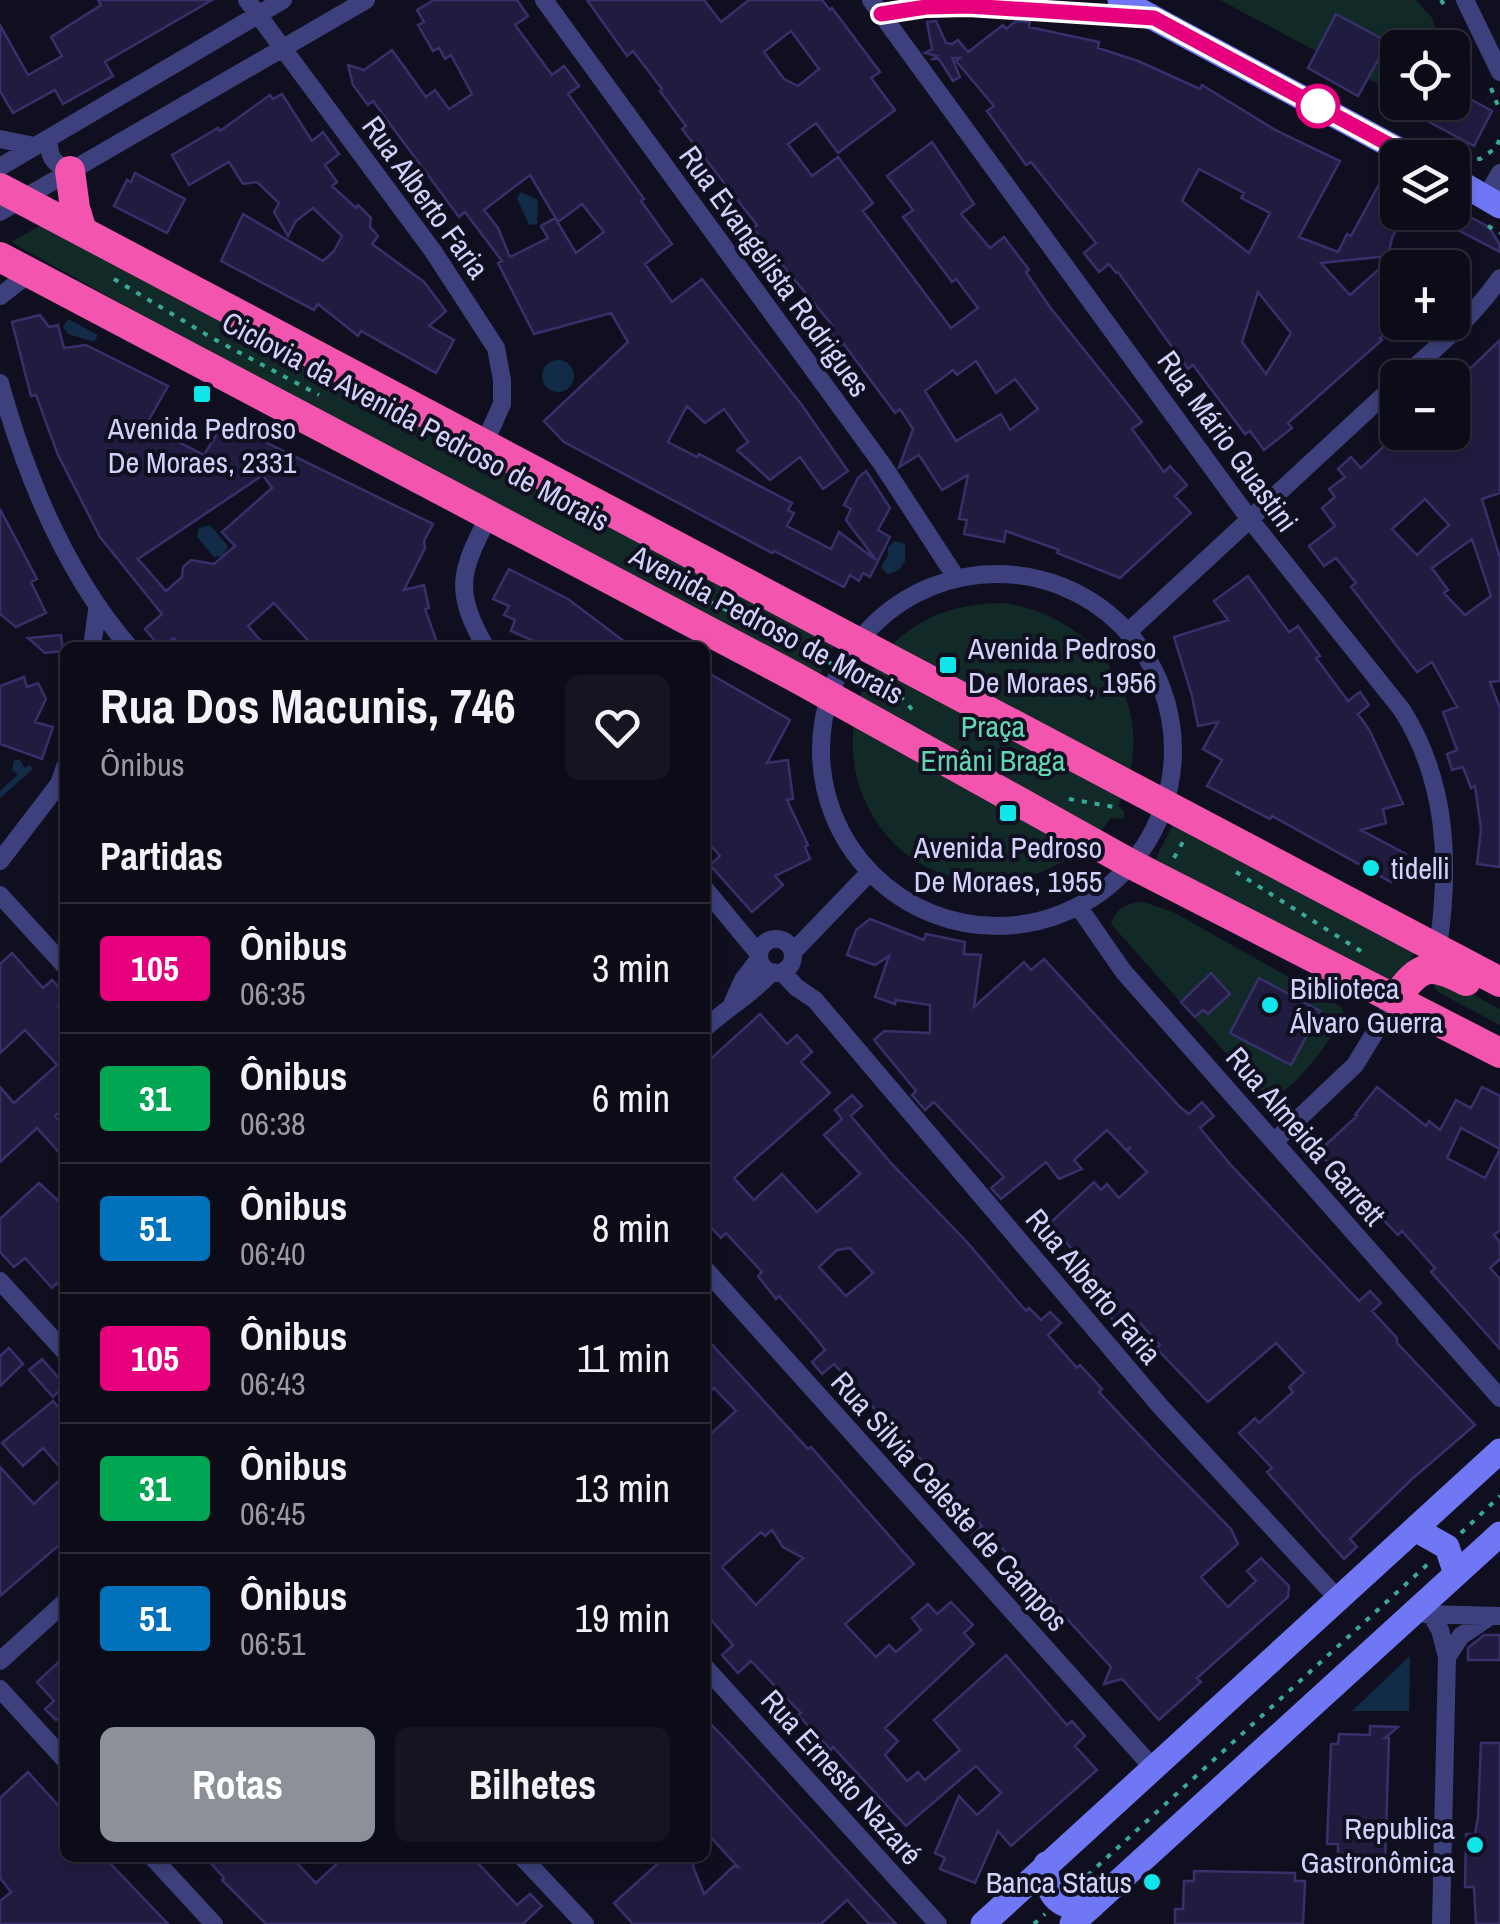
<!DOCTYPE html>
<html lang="pt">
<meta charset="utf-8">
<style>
:root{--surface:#0c0b18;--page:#151421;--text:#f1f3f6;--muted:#9a9ba2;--line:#2c2b37;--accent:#8c9099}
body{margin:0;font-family:"Archivo Narrow",sans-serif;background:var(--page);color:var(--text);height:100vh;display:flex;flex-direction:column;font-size:38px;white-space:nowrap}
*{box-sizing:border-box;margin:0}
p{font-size:32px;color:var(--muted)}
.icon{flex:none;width:55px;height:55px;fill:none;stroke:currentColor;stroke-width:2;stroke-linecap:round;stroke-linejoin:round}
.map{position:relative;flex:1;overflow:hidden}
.panel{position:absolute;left:60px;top:642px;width:650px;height:1220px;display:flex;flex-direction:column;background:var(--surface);border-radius:15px;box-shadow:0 5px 15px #0003,0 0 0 2px var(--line)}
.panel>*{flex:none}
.badge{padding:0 20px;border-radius:8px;font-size:35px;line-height:65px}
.tools{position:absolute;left:1380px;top:30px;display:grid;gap:20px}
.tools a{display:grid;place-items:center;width:90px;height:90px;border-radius:15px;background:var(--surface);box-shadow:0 5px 15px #0003,0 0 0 2px var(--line);font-size:50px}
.map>.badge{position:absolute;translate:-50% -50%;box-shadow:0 0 0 5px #fff}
h2{padding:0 40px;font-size:38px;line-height:90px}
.round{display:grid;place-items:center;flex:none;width:105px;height:105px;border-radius:15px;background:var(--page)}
.summary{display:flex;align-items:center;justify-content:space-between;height:170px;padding:0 40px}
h1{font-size:48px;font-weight:700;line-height:75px}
.action{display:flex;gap:20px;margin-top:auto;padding:20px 40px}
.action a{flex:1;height:115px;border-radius:15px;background:var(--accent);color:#fff;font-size:40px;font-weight:700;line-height:115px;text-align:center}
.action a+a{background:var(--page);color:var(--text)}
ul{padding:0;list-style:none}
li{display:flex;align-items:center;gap:30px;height:130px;padding:0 40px;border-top:2px solid var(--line)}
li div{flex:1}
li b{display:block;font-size:38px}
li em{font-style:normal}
li .badge{min-width:110px;font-weight:700;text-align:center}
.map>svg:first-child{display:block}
.green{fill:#122a27}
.water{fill:#122b46}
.building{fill:#201c40;stroke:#37306a;stroke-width:2.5;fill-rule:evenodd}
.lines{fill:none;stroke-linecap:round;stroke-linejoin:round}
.path{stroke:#37aa9a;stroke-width:4;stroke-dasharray:5 8;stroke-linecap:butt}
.street{stroke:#3d407c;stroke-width:18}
.secondary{stroke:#6f77f5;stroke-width:25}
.highway{stroke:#f355ae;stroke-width:30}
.line-casing{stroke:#fff;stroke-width:22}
.line{stroke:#e6007e;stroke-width:15}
.stop-dot{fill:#fff;stroke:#e6007e;stroke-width:5}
.poi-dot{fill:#10e5e9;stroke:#100f20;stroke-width:4}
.labels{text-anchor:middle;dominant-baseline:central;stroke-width:8;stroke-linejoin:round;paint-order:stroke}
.street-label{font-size:30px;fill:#d3d1fc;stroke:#100f20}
.poi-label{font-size:30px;fill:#d3d1fc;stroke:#100f20;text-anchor:start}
.park-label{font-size:30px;fill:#63d6b0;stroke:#100f20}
</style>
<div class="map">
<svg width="1500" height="1924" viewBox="0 0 1500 1924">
<rect width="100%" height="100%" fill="#100f20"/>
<path class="green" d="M1220,0h196l16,18 10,29 -44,1 -1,46z
M47,222l789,419 -19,40 -554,-298 -252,-141z
M1004,603c98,14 160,109 114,203l6,5v8l-13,-1c-70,95 -214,84 -252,-33 -8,-25 -8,-52 -2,-77 3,-11 6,-18 5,-29 13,-7 20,-23 31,-35 31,-30 69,-41 111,-41z
M1175,821l243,127 -22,36 -242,-122z
M1144,902l31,11 165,93 4,8c-11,23 -52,83 -77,84l-11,-11 -145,-163c4,-15 18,-22 33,-22z
M1443,979l57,30v16l-62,-33 -4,-5 2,-6z"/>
<path class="water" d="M521,192l17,8 -1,24 -8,1 -12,-27z
M68,319l30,16 -4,7 -26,-8 -5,-7z
M542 376a16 16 0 1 1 32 0a16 16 0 1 1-32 0Z
M210,525l18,21 -5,10 -9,1 -17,-20 2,-9z
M895,541l10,3v17l-6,9 -11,4 -7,-7 7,-12v-8z
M14,760h6l5,8 4,-3 4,4 -33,29v-7l18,-17 -6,-4z
M1410,1656l-1,55h-57z"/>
<path class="building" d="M98,0h114l-107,62 8,14 -50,28 -8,-14 -42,23 -13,-22v-66l28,50 34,-19 -11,-19 50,-32z
M434,0h83l11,16 -13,9 37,50 12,-9 15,20 -11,8 76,105 -3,2 31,43 -27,20 27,38 30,-23 99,125 47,67 -25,18 -23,-32 -30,23 -33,-30 11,-8 -24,-33 -19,14 -18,-17 -19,36 29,15 2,-3 93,49 -4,7 6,3 -7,13 44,23 8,-17 37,28 -30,-40 5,-11 -7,-4 14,-27 8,-7 24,37 -12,22 12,7 -20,40 -7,-4 -4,8 -9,-6 -6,12 -70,-36 -2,2 -208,-111 -20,-21 84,-79 -17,-29 -77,21 -36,-71 4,-2 -37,-49 -6,5 -86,-116 -5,4 -15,-20 -5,-20 16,5 28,-20 34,47 9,-7 14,19 23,-15 -21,-39 -6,4 -6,-11 -6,3 -15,-26 6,-3 -7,-12zM530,175l28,47 24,-18 22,28 -28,21 -21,-35 -14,8 7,12 -38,19 -12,-29 -14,-18z
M587,0h117l17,22 28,-22h73l8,10 2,-2 48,64 -9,6 24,32 -57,43 -22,-30 -28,21 24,32 26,-19 35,46 -10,8 88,117 27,-20 -22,-29 -4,3 -49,-65 10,-7 -26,-34 45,-34 42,62 -13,10 29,34 14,-11 25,33 -3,2 23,34 93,116 -10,7 32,43 6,-6 17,19 -12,11 16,17 -71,65 -63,-25 2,-3 -53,-19 -2,11 -40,-8 3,-14 -8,-1 9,-44 -26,15 -23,-35 -20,12 14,-38 -13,-20 -5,4 -52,-70 -3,3 -12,-16 5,-4 -60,-72 -20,-26 4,-3 -75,-96 4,-3 -26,-35 2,-2 -29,-38 -6,5zM791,31l28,38 -21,17 -14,-7 -20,-27zM976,361l20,32 19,-14 23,30 -28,21 -9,-16 -45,27 -31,-50 28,-21 4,5z
M1336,14l52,28 -30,54 -50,-28z
M936,21l10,22 6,1 6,-4 10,12 35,-27 3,4 10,-8 14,1 -1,5 70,15 -1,6 40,13 62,28 2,-4 75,46 63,30 -41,76 39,15 9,-18 4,2 27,-50 20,26h8l-14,26 -4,18 -67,7 29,32 37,-33 11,12v48l-18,16 2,2 -94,83 4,5 -28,22 -14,-19 -5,3 -52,-69 -5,4 -70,-97 -2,1 -7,-9 -10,8 -15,-19 12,-10 -65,-81 -5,3 -39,-54 7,-5 -38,-45 4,-3h-8l8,19 -7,4 -14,-22h-6l4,-3 -12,-3 7,-4 -5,-27zM1199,169l45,24 -3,5 29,15 -21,40 -67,-52zM1258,292l33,41 -25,41 -24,-32z
M1452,89l40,22 -18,35 -82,-44h60z
M282,94l30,47 11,-9 16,22 -14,11 12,17 -5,4 24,22 2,-3 13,13 -1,9 8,9 -6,8 52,38 22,29 -17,15 25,14 -18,33 -75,-42 -3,5 -40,-32 -4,6 -93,-49 22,-47 80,47 11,-10 8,-15 -29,-28 -17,13 -8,15 -14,-24 5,-9 -22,-21 -14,2 -14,-22 -40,23 -17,-30 46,-27 2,3 50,-36 3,4z
M135,173l50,26 -18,34 -53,-27 13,-26 4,2z
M1464,214l25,13 11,18v7l-44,-23z
M40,315l9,12 9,-2 6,23 22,-3 82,41 -22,39 58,30 20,-33 209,102 -9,17 1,7 -21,42 20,-5 5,23 -4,1 14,39h-124l-41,-45 -26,23 19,22h-85l-8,-10 -13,10 -16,-19 17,-15 -62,-77 -42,-82 -22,-60 -5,1 -19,-74zM263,475l9,13 -50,44 13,14 -21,18 -23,-4 -8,7 -1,10 -16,14 -28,-32z
M1500,340v153l-18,6 18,59v123l-10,1 10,26v159l-23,-3 4,-35 -6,-43 -4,2 -8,-21 -11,3 -5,-16 10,-4 -14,-38 14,-5 -25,-45 -15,10 -66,-85 5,-4 -20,-25 -12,8 -15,-20 26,-20 -13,-18 13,-11 -6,-8 16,-12 -7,-8 13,-12 10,11 38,-36h53l1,-47zM1425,499l24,26 -32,30 -25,-26zM1472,539l19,57 -26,19 -21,-22 4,-3 -16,-22z
M0,509l37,70 -6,3 15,31 -30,14 -16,-13z
M509,569l59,30 65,49h-99l4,-5 -27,-12 4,-11 -11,-5 5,-9 -16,-7z
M1248,576l41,56 9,-6 22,30 -4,2 32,43 12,-9 9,13 -11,9 12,17 33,73 -20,5 3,14 -25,7 45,24 -15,28 -119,-66 -2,3 -63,-33 15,-26 -19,-11 15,-27 -20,4 -6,-30 -18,-59 54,-17 -14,-19z
M61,635l2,16 -18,2 -17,-15z
M705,671l85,49 -23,43 21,-3 5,39 -6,1 21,45 -3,2 5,12 -35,17 8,9 -31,27 -42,-47 10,-9 -15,-17z
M24,677l3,10 11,-4 8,16 -11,23 18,5 -11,32 -42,-15v-58z
M870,919l54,21 2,-6 39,8 -1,12 17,1 -7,52 50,-45 7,8 13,-11 136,148 9,7 13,-12 12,14 -14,12 30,36 129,137 11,-10 11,12 -9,8 25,27v5l78,82 -63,54 -62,60 7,8 -13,12 -77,-87 5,-4 -33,-35 16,-15 4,5 34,-31 -4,-5 15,-14 -28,-30 -68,59 -52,-54 4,-3 -31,-34 -13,12 -27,-30 11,-10 -50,-60 44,-41 7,8 6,-6 12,14 28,-26 -20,-21 4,-4 -5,3 -19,-20 -33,30 8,9 -23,10 -13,-17 -45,37 -10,-11 13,-11 -70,-75 -9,8 -13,-15 4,-4 -42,-51 10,-9 46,2v-28l-34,-5 -1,4 -20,-7 14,-41 -14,9 -28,-10 9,-25z
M12,953l31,35 9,-8 13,14v6l-7,6 7,7v94l-10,9 10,12v31l-28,-31 -37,34v-75l14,16 43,-38 -32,-35 -25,23v-89z
M1211,973l19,21 -22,20 -5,-4 -8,7 -14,-15z
M1259,978l61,33 -29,54 -61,-32z
M760,1014l27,30 10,-9 15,17 -11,10 29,31 -96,85 20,22 28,-26 35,38 43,-38 -36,-39 18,-16 -7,-9 17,-15 10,11 -11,10 40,47 76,79 59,69 3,-3 12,12 9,-8 11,11 -13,12 29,33 3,-3 22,24 -3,3 59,63 73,74 7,15 -37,33 27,30 28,-26 -9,-10 14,-13 28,28 -1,11 -91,81 4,4 -42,38 -37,-41 -18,5 7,-17 -112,-122 -11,10 -17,-19 11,-10 -68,-74 -15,-15 -11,9 -10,-11 11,-10 -55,-61 -12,10 -10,-12 13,-12 -9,-12 -37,-42 -3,3 -18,-23 4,-4 -36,-39 -5,5 -16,-17v-157zM850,1248l23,25 -27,23 -27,-29 18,-17z
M1377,1087l49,39 3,-5 11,9 16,-30 15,8 11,-21 18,9v53l-39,-21 -14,30 38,20 15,-29v81l-6,5 6,7v17l-10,9 10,11v70l-69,-77 4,-4 -33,-37 -4,4 -80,-83 39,-36 -2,-1z
M39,1183l26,24v85l-8,-9 -5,5 -27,-30 -11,9 -14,-15v-33z
M705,1337l103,112 3,-2 103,117 -69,60 31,33 13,-12 7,7 25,-22 -9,-12 16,-14 9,10 14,-12 22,23 -9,8 10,11 -89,84 13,13 -13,14 22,26 11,-9 7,8 35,-30 -26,-30 72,-65 61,70 5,-4 13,15 -10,10 22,24 -86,76 -13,-15 -23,52 -35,-14 5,-11 -10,-5 24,-57 18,19 24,-22 -25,-27 -70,60 -73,-79 -2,3 -33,-35 3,-2 -50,-52 -13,12 -16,-18 11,-10 -28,-32v-174l31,-28 -22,-23 -9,8zM772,1530l11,17 20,11 -47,47 -34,-38 39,-35 4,4z
M9,1348l14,16 -23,22v-30z
M42,1359l23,26 -12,12 -24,-27z
M53,1401l12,14v58l-22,-25 -20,18 -21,-23z
M0,1467l34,37 31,-29v65l-65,56z
M1484,1635h16v25h-32v-12z
M65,1656v56l-9,8 -11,-11 9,-8 -17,-19z
M705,1718l25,26 166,180h-27l-22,-24 -26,24h-188l-19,-21 50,-45 31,2 -2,6 11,28 30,-28 4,1 -33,-36v-12l6,-6 -6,-7z
M1370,1726l28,1 -13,11h4l-4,126 -19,-1v-8l-28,-1v-10h-11l4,-100h7l1,-10 31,1z
M1481,1743h19v181h-24l-2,-37h-9l1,-53h9l3,-17z
M28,1772l37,41v45h40l63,66h-168v-23l11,-9 -11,-14v-80z
M206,1858h86l24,25 27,-25h130l44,47 13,-11 12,12 -19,18h-257l-44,-44 2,-2z
M1194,1871l101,2v8h10l-2,43h-128v-15h8l1,-28h10z"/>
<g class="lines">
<path class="path" d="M1441,0l6,10
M1491,88l9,23
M1465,160l2,-2 13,1 16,-11 4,-10
M1452,207l23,12
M1488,226l12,7
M114,279l98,59 107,57
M654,573l186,95 70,31
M900,696l17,19
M1069,799l45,8
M1174,858l10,-18
M1236,872l131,83
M1461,1533l39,-37
M1078,1884l351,-321
M1034,1924l11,-10"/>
<path class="street" d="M247,0l186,251 63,97 6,32v24l-18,40
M544,0l338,464 75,115
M871,0l377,517 154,193c46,73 48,155 36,238
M1465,0l35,72
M881,14c88,-14 176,-2 264,3
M49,138c-1,18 4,26 21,33
M0,139l34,7
M0,167l283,-167
M1486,197l14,-24
M0,212l366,-212
M0,296l30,-23
M1402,378c37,-32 71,-61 98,-100
M0,383c26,94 66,191 130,265
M821 750a176 176 0 1 1 352 0a176 176 0 1 1-352 0Z
M1128,632l270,-250
M92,648l5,-38
M486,648c-33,-58 -26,-76 3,-132
M0,861l59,-77 6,-17
M705,889l54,65
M0,895l65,71
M1078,906l45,65 377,427
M759 956a17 17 0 1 1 34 0a17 17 0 1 1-34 0Z
M793,952l76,-79
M782,972l14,15 19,13 345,406 180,195
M733,1002l10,-22 16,-21
M705,1028c22,-20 47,-34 67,-56
M1275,1141l80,-76 41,-67
M705,1269l450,501
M0,1281l65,71
M1425,1614l75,2
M1431,1614l9,16 7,27 -6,267
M1447,1657l14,-21 28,-19
M0,1661l65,-59
M705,1667l233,257
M0,1689l65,71
M153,1858l61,66
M523,1858l62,66"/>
<path class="secondary" d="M1120,0l294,158
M1452,178l48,28
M1417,1530l30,17 9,27
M1046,1864c-1,32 15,49 47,41
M983,1924l517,-473
M1072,1924l428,-390"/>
<path class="highway" d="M70,171l5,37 7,23
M0,188l1500,794
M0,257l795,420 336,187 369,189
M1396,998c24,-34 34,-36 70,-17"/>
</g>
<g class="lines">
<g class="line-casing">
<path id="line" d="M881,14l45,-7 42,-1 186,12 260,140"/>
</g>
<use href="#line" class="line"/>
</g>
<circle class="stop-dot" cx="1318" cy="106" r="20"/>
<g class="poi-dot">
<rect x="192" y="384" width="20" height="20" rx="5"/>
<rect x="938" y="655" width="20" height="20" rx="5"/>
<rect x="998" y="803" width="20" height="20" rx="5"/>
<circle cx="1371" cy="868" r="10"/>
<circle cx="1270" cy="1005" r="10"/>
<circle cx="1475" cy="1845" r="10"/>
<circle cx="1152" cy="1882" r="10"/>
</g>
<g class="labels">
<g class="street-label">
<text transform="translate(426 197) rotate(54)">Rua Alberto Faria</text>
<text transform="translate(775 271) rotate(54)">Rua Evangelista Rodrigues</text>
<text transform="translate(416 421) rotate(28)">Ciclovia da Avenida Pedroso de Morais</text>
<text transform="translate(1228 441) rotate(54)">Rua Mário Guastini</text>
<text transform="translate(767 624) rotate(28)">Avenida Pedroso de Morais</text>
<text transform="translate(1306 1136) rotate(49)">Rua Almeida Garrett</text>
<text transform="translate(1094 1286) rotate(50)">Rua Alberto Faria</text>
<text transform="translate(950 1501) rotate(48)">Rua Silvia Celeste de Campos</text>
<text transform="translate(842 1777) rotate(48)">Rua Ernesto Nazaré</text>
</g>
<g class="poi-label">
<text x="202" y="428" text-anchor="middle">Avenida Pedroso<tspan x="202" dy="34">De Moraes, 2331</tspan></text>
<text x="968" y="648">Avenida Pedroso<tspan x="968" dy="34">De Moraes, 1956</tspan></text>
<text x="1008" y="847" text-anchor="middle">Avenida Pedroso<tspan x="1008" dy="34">De Moraes, 1955</tspan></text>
<text x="1391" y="868">tidelli</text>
<text x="1290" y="988">Biblioteca<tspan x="1290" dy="34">Álvaro Guerra</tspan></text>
<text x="1455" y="1828" text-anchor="end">Republica<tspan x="1455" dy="34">Gastronômica</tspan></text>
<text x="1132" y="1882" text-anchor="end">Banca Status</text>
</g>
<g class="park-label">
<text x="993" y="726">Praça<tspan x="993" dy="34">Ernâni Braga</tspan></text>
</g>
</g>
</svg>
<div class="tools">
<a><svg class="icon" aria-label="locate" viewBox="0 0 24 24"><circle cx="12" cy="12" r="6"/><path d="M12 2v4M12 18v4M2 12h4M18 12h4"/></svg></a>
<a><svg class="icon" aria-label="layers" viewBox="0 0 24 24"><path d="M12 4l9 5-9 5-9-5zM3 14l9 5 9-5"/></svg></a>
<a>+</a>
<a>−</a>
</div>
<section class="panel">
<div class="summary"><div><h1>Rua Dos Macunis, 746</h1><p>Ônibus</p></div><a class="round"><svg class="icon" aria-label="heart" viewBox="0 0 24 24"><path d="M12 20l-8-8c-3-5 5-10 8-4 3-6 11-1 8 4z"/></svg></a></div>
<h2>Partidas</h2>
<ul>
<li><span class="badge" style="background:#e6007e;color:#fff">105</span><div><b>Ônibus</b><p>06:35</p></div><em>3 min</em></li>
<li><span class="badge" style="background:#00a651;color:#fff">31</span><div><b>Ônibus</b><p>06:38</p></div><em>6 min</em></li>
<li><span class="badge" style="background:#0072bc;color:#fff">51</span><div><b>Ônibus</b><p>06:40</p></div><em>8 min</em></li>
<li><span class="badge" style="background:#e6007e;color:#fff">105</span><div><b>Ônibus</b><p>06:43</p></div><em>11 min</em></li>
<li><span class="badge" style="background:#00a651;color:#fff">31</span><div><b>Ônibus</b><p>06:45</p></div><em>13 min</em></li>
<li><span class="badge" style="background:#0072bc;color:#fff">51</span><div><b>Ônibus</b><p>06:51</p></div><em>19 min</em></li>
</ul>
<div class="action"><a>Rotas</a><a>Bilhetes</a></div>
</section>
</div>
